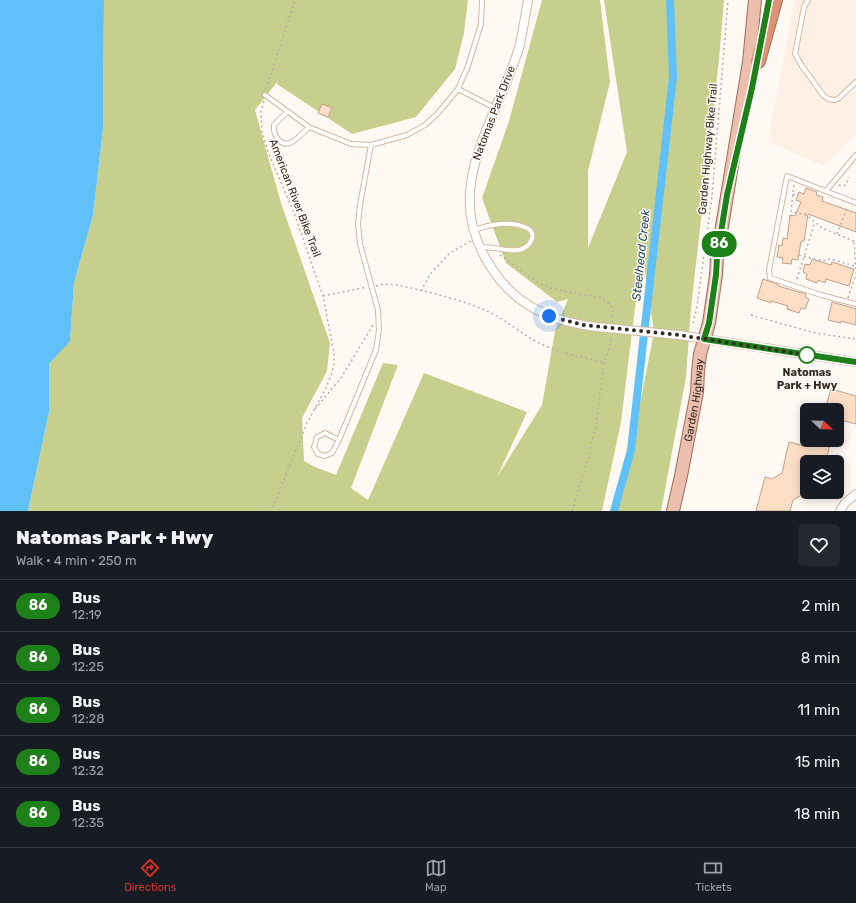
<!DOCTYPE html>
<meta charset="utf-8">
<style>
:root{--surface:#171b24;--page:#242831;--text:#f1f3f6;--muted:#9ea1a6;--line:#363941;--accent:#d93025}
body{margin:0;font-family:Rubik,sans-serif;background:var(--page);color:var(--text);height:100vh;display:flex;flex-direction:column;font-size:15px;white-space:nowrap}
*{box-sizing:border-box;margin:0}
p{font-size:13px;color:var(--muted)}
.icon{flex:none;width:22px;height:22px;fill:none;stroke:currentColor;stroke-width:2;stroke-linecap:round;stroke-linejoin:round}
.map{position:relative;height:511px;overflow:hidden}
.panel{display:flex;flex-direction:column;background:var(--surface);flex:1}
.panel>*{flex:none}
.badge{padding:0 8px;border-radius:13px;font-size:14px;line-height:26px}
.needle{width:26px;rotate:112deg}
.tools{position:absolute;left:800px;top:403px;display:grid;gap:8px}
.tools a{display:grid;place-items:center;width:44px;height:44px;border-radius:6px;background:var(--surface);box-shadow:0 2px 10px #0003;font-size:20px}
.you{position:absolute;width:20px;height:20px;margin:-10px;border:3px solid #fff;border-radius:50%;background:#1a73e8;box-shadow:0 0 0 6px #1a73e833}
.map>.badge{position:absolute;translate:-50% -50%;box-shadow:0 0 0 2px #fff}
.round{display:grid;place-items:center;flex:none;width:42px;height:42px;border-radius:6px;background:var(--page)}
.overview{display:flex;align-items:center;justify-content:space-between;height:68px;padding:0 16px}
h1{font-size:19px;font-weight:800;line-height:30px}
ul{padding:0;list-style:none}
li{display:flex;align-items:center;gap:12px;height:52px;padding:0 16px;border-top:1px solid var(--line)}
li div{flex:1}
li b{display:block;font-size:15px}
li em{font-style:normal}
li .badge{min-width:44px;font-weight:700;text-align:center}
.tab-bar{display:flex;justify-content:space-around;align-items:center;height:56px;border-top:1px solid var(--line);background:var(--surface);font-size:11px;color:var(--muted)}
.tab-bar a{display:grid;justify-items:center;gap:2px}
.tab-bar .selected{color:var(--accent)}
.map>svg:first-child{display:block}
.built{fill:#fff0e5}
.green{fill:#c6d08c}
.water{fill:#60c1f8}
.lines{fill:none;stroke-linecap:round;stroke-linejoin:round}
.canal{stroke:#60c1f8;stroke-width:8}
.building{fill:#fedfc6;stroke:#bca18c}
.lane-casing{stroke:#d3b8a3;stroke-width:6}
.street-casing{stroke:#d3b8a3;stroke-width:10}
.primary-casing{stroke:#a26e59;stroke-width:14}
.highway-casing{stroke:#a26e59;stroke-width:16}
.path{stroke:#b6afa9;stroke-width:1.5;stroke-dasharray:2 3;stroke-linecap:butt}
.lane{stroke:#fff;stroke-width:4}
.street{stroke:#fff;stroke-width:8}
.primary{stroke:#ebbead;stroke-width:12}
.highway{stroke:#dd9276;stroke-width:14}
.street-bridge-casing{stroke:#d3b8a3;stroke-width:10;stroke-linecap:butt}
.street-bridge{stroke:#fff;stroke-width:8}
.line-casing{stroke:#fff;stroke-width:9}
.line{stroke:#1e8019;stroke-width:6}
.walk{stroke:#352a22;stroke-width:4;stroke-dasharray:0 7.2}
.stop-dot{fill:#fff;stroke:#1e8019;stroke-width:2}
.labels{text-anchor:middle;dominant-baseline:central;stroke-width:3;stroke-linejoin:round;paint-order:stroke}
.street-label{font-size:11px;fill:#352a22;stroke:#fff9f4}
.stop-label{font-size:11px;font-weight:bold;fill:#352a22;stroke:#fff9f4}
.water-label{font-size:12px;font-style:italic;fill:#254d65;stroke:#fff9f4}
</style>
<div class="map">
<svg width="856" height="511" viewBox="0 0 856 511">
<rect width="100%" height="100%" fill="#fff9f4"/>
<path class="built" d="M795,0h61v133l-33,33 -55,-25z"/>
<path class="green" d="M104,0h364l-4,33 -9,36 -39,48 -64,17 -75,-50 1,-3 -23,29 26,93 49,140 -3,28 -25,47 2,43 11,6 21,8 47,-112 15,2 -47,123 17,12 56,-127 103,39 -30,65 45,-72 13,-74 13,-32 -11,3 -51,-39 -24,-65 27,-77 33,-121h58l10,82 -22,89v77l39,-96 -23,-152h120l-5,59 -28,249 -5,69 -25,134h-47l17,-61 23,-118 -12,-81 -21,171 -19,89h-574l21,-99v-48l21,-24 4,-57 19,-68 10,-86z"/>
<path class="water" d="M0,0h104l-1,129 -10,86 -19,68 -4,58 -21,23v48l-21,99h-28z"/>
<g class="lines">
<path class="canal" d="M614,511l17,-61 42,-373 -3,-77"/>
</g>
<path class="building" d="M322,104l10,4 -4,9 -10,-4z
M806,188l11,4 -1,3 7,2 -1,4 34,12v19l-48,-18 -4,27h-3l-3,19 -6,-1 -1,5 -9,-1 1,-5 -6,-1 2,-12 3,1 1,-8 4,1 3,-24 5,1 6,-14 -5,-2 3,-8 5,2z
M812,259l19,6 1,-3 22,7 -5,17 -23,-7 -1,4 -7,-3 -1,3 -11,-4 1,-5 -4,-2 2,-8 5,1z
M763,279l15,5v2l28,8 -1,3 4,2 -4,10 -4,-1 -2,5 -12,-4 1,-3 -17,-5v2l-14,-5z
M832,302l24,7v16l-15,-4v2l-13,-3z
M831,389l25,7v28l-19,-5v-9h-12z
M806,440h9l15,4 -4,18h-19v34l-5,-1 -9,5 -3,11h-34l9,-34 7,2 10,-6 7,-31 16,4z"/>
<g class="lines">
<g class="lane-casing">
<path id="lane" d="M808,0l-4,7 -9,47 7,12 21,29 5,4 7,1 4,-2 17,-16
M458,89l37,19
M265,95l44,32 42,17 20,1 36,-10 18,-10 13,-12 20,-24 10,-23 13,-42 1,-24
M287,112l-13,13c-1,11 7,24 20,16 5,-4 10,-9 15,-14
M826,191l30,-36
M856,203l-69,-27 -18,94 1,8 51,17 35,9
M474,230c17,-6 36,-10 53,-2 12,6 2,20 -8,22 -13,2 -26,-4 -39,-3
M339,440l-14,-7 -8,4 -3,10 4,7 7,2 7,-3 7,-13 37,-90 3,-20 -1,-20 -18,-66 -2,-20 2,-19 11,-60"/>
</g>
<g class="street-casing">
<path id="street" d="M528,0c-3,16 -5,32 -9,48 -26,83 -86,149 -18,233 24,29 59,42 96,46
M679,335l177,27
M840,511l5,-8 11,-9"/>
</g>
<g class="primary-casing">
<g id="primary">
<path id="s1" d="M673,511l8,-35 16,-84 1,-20 2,-18 9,-31 7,-48 1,-18 32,-195 6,-62"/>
</g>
</g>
<g class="highway-casing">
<path id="highway" d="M758,61l17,-61"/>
</g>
<path class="path" d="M266,89l29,-89
M264,101l-3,11 1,19 6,21 26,61 29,83 11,57v11l-3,11 -5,13 -19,35 -36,88
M794,185l-3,26 17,5 14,12 34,14
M839,185l2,1 5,-1 3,-8
M793,194l5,2
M805,215l1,-4
M837,234l11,-28
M500,255l37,27 14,6 17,4 34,6 9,7 2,3 -1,14
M799,255l24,6 7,-2 25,7
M797,279l18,-57
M376,286l8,-2 13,1c28,6 68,15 94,28 20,10 36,26 57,34 18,8 38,10 56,16
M421,291l10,-18 19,-20 21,-12
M323,296l44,-9
M848,298l8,-24 -2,-33
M751,315l64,18 41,6
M693,323l4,-17 15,-110 16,-196
M315,409l26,-31 32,-53
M572,511l16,-52 8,-34 8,-62 6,-17 1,-10"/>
<use href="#lane" class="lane"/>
<use href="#street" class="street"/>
<use href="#primary" class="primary"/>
<use href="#highway" class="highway"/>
<g class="street-bridge-casing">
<path id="street-bridge" d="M597,327l82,8"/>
</g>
<use href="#street-bridge" class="street-bridge"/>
</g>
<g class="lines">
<g class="line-casing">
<path id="line" d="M769,0l-17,88 -25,107 -10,62 -1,18 -7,48 -5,16 152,23"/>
</g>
<use href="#line" class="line"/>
<path class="walk" d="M549,316l34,9 96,10 135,21 -7,-1"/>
</g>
<circle class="stop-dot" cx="807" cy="355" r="8"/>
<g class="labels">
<g class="street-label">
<text transform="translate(494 113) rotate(-69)">Natomas Park Drive</text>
<text transform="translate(708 149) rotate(-85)">Garden Highway Bike Trail</text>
<text transform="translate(295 198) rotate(69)">American River Bike Trail</text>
<text stroke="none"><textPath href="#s1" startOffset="113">Garden Highway</textPath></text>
</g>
<g class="stop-label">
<text x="807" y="372">Natomas<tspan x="807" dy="13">Park + Hwy</tspan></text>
</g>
<g class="water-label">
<text transform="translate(641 255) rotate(-84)">Steelhead Creek</text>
</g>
</g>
</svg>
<div class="tools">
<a><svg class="needle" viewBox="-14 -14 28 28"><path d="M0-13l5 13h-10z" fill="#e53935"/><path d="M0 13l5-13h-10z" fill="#9ea1a6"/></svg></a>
<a><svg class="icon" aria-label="layers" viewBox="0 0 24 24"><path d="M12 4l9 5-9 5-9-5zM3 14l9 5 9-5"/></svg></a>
</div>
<div class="you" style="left:549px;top:316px"></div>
<b class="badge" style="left:719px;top:244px;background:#1e8019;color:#fff">86</b>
</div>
<section class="panel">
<div class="overview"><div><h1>Natomas Park + Hwy</h1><p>Walk · 4 min · 250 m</p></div><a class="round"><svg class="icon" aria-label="heart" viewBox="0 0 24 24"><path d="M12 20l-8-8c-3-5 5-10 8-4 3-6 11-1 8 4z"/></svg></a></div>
<ul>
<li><span class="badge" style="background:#1e8019;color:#fff">86</span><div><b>Bus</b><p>12:19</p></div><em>2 min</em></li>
<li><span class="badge" style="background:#1e8019;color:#fff">86</span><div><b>Bus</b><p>12:25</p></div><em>8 min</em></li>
<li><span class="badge" style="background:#1e8019;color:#fff">86</span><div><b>Bus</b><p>12:28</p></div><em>11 min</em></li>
<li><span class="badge" style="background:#1e8019;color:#fff">86</span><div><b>Bus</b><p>12:32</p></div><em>15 min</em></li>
<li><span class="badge" style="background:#1e8019;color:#fff">86</span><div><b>Bus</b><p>12:35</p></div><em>18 min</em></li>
</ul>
</section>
<nav class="tab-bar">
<a class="selected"><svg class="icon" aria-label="directions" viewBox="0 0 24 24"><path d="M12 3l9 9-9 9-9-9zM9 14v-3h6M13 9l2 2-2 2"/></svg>Directions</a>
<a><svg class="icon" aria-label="map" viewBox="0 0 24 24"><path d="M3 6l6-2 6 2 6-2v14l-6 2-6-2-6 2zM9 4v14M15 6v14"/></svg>Map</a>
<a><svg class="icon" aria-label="tickets" viewBox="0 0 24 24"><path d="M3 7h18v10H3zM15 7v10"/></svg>Tickets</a>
</nav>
